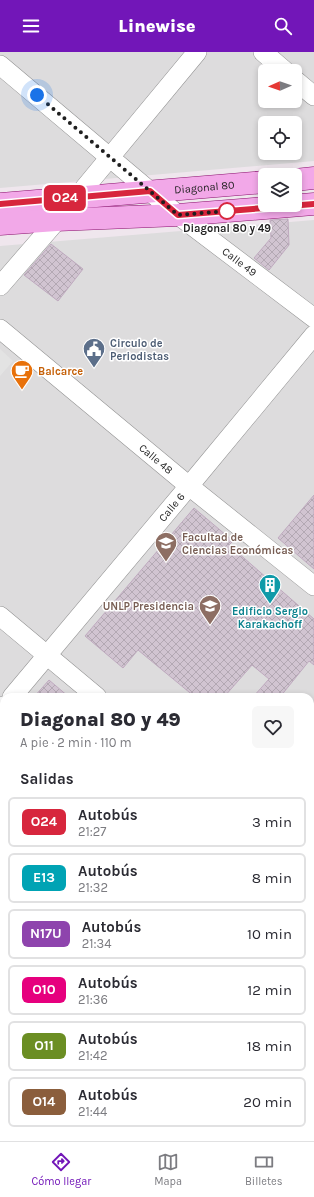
<!DOCTYPE html>
<html lang="es">
<meta charset="utf-8">
<style>
:root{--surface:#fff;--page:#f7f7f7;--text:#2b2b33;--muted:#7c7c81;--line:#e1e1e2;--accent:#7216b8}
body{margin:0;font-family:Karla,sans-serif;background:var(--page);color:var(--text);height:100vh;display:flex;flex-direction:column;font-size:15px;white-space:nowrap}
*{box-sizing:border-box;margin:0}
p{font-size:13px;color:var(--muted)}
.icon{flex:none;width:22px;height:22px;fill:none;stroke:currentColor;stroke-width:2;stroke-linecap:round;stroke-linejoin:round}
.map{position:relative;flex:1;overflow:hidden}
.details{position:absolute;left:0px;top:641px;width:314px;height:448px;display:flex;flex-direction:column;background:var(--surface);border-radius:12px 12px 0 0;box-shadow:0 2px 6px #0003}
.details>*{flex:none}
.badge{padding:0 8px;border-radius:6px;font-size:14px;line-height:26px}
.needle{width:26px;rotate:268deg}
.buttons{position:absolute;left:258px;top:12px;display:grid;gap:8px}
.buttons a{display:grid;place-items:center;width:44px;height:44px;border-radius:6px;background:var(--surface);box-shadow:0 2px 6px #0003;font-size:20px}
.you{position:absolute;width:20px;height:20px;margin:-10px;border:3px solid #fff;border-radius:50%;background:#1a73e8;box-shadow:0 0 0 6px #1a73e833}
.map>.badge{position:absolute;translate:-50% -50%;box-shadow:0 0 0 2px #fff}
h2{padding:0 20px;font-size:15px;line-height:36px}
.round{display:grid;place-items:center;flex:none;width:42px;height:42px;border-radius:6px;background:var(--page)}
.summary{display:flex;align-items:center;justify-content:space-between;height:68px;padding:0 20px}
h1{font-size:19px;font-weight:800;line-height:30px}
ul{padding:0;list-style:none}
li{display:flex;align-items:center;gap:12px;height:50px;margin:0 8px 6px;padding:0 12px;border:2px solid var(--line);border-radius:6px}
li div{flex:1}
li b{display:block;font-size:15px}
li em{font-style:normal}
li .badge{min-width:44px;font-weight:700;text-align:center}
header{display:flex;justify-content:space-between;align-items:center;height:52px;padding:0 20px;background:var(--accent);color:#fff;font-size:18px;font-weight:800}
.tabs{display:flex;justify-content:space-around;align-items:center;height:56px;border-top:1px solid var(--line);background:var(--surface);font-size:11px;color:var(--muted)}
.tabs a{display:grid;justify-items:center;gap:2px}
.tabs .current{color:var(--accent)}
.map>svg:first-child{display:block}
.residential{fill:#dddcdd;fill-rule:evenodd}
.parking{fill:#e3e3e3}
.building{fill:url(#building-cross-hatch);stroke:#bfaabf}
.lines{fill:none;stroke-linecap:round;stroke-linejoin:round}
.minor-casing{stroke:#939393;stroke-width:20}
.major-casing{stroke:#8a106d;stroke-width:23}
.minor{stroke:#fff;stroke-width:19}
.major{stroke:#f2a8e8;stroke-width:22}
.line-casing{stroke:#fff;stroke-width:9}
.line{stroke:#d7263d;stroke-width:6}
.walk{stroke:#1f1f1f;stroke-width:4;stroke-dasharray:0 7.2}
.stop-dot{fill:#fff;stroke:#d7263d;stroke-width:2}
.labels{text-anchor:middle;dominant-baseline:central;stroke-width:3;stroke-linejoin:round;paint-order:stroke}
.street-label{font-size:11px;fill:#1f1f1f;stroke:#fff}
.stop-label{font-size:11px;font-weight:bold;fill:#1f1f1f;stroke:#fff}
.service-label{font-size:11px;font-weight:bold;fill:#4e5e75;stroke:#fff;text-anchor:start}
.food-label{font-size:11px;font-weight:bold;fill:#c56008;stroke:#fff;text-anchor:start}
.education-label{font-size:11px;font-weight:bold;fill:#785e54;stroke:#fff;text-anchor:start}
.culture-label{font-size:11px;font-weight:bold;fill:#0d838f;stroke:#fff}
</style>
<header><svg class="icon" aria-label="menu" viewBox="0 0 24 24"><path d="M4 6h16M4 12h16M4 18h16"/></svg>Linewise<svg class="icon" aria-label="search" viewBox="0 0 24 24"><circle cx="10" cy="10" r="6"/><path d="M15 15l6 6"/></svg></header>
<div class="map">
<svg width="314" height="1089" viewBox="0 0 314 1089">
<defs>
<pattern id="building-cross-hatch" width="8" height="8" patternUnits="userSpaceOnUse"><rect width="8" height="8" fill="#d1c4d1"/><path d="M0 0l8 8M0 8l8-8" fill="none" stroke="#b3a8b3"/></pattern>
</defs>
<rect width="100%" height="100%" fill="#efe6ed"/>
<path class="residential" d="M0,0h314v109l-314,27zM265,19h30v30h-30zM265,71h30v30h-30z
M314,168v533l-4,5v-61h-306v421l-4,5v-877z
M314,788v301h-249l3,-4h242v-292z"/>
<path class="parking" d="M0,297l13,12 -13,15z"/>
<path class="building" d="M288,167l1,26 -20,25 -15,-12 17,-20 -1,-18z
M51,192l32,25 -25,32 -34,-26z
M314,443v74l-36,-31z
M194,456l39,33 -4,4 85,74v46l-5,-4 -29,36h-27l16,-18 -17,-14 -28,32h-29l-57,-47 -15,18 -38,-32z
M49,628l20,17h-35z"/>
<g class="lines">
<g class="minor-casing">
<g id="minor">
<path d="M263,0l22,19"/>
<path id="s1" d="M0,13l178,150 136,103"/>
<path d="M295,28l19,16"/>
<path d="M0,234l77,-89 120,-145"/>
<path id="s2" d="M0,277l189,157 125,100"/>
<path d="M0,564l97,81"/>
<path id="s3" d="M12,645l177,-211 125,-151"/>
<path d="M0,659l4,-5"/>
<path d="M310,823l4,3"/>
<path d="M0,845l4,-5"/>
<path d="M0,868l4,4"/>
<path d="M255,1085l5,4"/>
</g>
</g>
<g class="major-casing">
<g id="major">
<path d="M295,128l19,-2"/>
<path id="s4" d="M0,152l265,-22"/>
<path d="M0,172l56,-4 122,-5 136,-11"/>
<path d="M310,726l4,-5"/>
<path d="M310,762l4,-5"/>
<path d="M5,1089l3,-4"/>
<path d="M35,1089l4,-4"/>
</g>
</g>
<use href="#minor" class="minor"/>
<use href="#major" class="major"/>
</g>
<g class="lines">
<g class="line-casing">
<path id="line" d="M0,152l150,-13 28,24 136,-11"/>
</g>
<use href="#line" class="line"/>
<path class="walk" d="M37,43l141,120 49,-4"/>
</g>
<defs>
<g id="civic-pin" transform="scale(1.15)"><path d="M0 17L-7.5 6A9.5 9.5 0 1 1 7.5 6Z" fill="#5c6f8a" stroke="#fff"/><path d="M-.6-6.5H3V-4.5H.6V-3L4-1V1h2V6H-6V1h2V-1L-.6-3ZM-1.2 2.5V6h2.4V2.5Z" fill="#fff"/></g>
<g id="cafe-pin" transform="scale(1.15)"><path d="M0 17L-7.5 6A9.5 9.5 0 1 1 7.5 6Z" fill="#e8710a" stroke="#fff"/><path d="M-5.5-4.5H6V0H3Q3 3.5 0 3.5H-2.5Q-5.5 3.5-5.5 0ZM3-3.2v2h1.7v-2ZM-6 4.5H4V6H-6Z" fill="#fff"/></g>
<g id="university-pin" transform="scale(1.15)"><path d="M0 17L-7.5 6A9.5 9.5 0 1 1 7.5 6Z" fill="#8d6e63" stroke="#fff"/><path d="M0-5L7-2L0 1L-7-2ZM-4 1L0 2.5L4 1V4Q0 6-4 4Z" fill="#fff"/></g>
<g id="building-pin" transform="scale(1.15)"><path d="M0 17L-7.5 6A9.5 9.5 0 1 1 7.5 6Z" fill="#0f9aa8" stroke="#fff"/><path d="M-4-6H4V6H1V3H-1V6H-4ZM-2.5-4.3h1.7v1.8h-1.7ZM.8-4.3h1.7v1.8H.8ZM-2.5-1h1.7V.8h-1.7ZM.8-1h1.7V.8H.8Z" fill="#fff"/></g>
</defs>
<g fill-rule="evenodd">
<use href="#civic-pin" x="94" y="297"/>
<use href="#cafe-pin" x="22" y="319"/>
<use href="#university-pin" x="166" y="491"/>
<use href="#building-pin" x="270" y="533"/>
<use href="#university-pin" x="210" y="554"/>
</g>
<circle class="stop-dot" cx="227" cy="159" r="8"/>
<g class="labels">
<g class="street-label">
<text stroke="none"><textPath href="#s4" startOffset="205">Diagonal 80</textPath></text>
<text stroke="none"><textPath href="#s1" startOffset="310">Calle 49</textPath></text>
<text stroke="none"><textPath href="#s2" startOffset="203">Calle 48</textPath></text>
<text stroke="none"><textPath href="#s3" startOffset="248">Calle 6</textPath></text>
</g>
<g class="stop-label">
<text x="227" y="176">Diagonal 80 y 49</text>
</g>
<g class="service-label">
<text x="110" y="291">Circulo de<tspan x="110" dy="13">Periodistas</tspan></text>
</g>
<g class="food-label">
<text x="38" y="319">Balcarce</text>
</g>
<g class="education-label">
<text x="182" y="485">Facultad de<tspan x="182" dy="13">Ciencias Económicas</tspan></text>
<text x="194" y="554" text-anchor="end">UNLP Presidencia</text>
</g>
<g class="culture-label">
<text x="270" y="559">Edificio Sergio<tspan x="270" dy="13">Karakachoff</tspan></text>
</g>
</g>
</svg>
<div class="buttons">
<a><svg class="needle" viewBox="-14 -14 28 28"><path d="M0-13l5 13h-10z" fill="#e53935"/><path d="M0 13l5-13h-10z" fill="#7c7c81"/></svg></a>
<a><svg class="icon" aria-label="locate" viewBox="0 0 24 24"><circle cx="12" cy="12" r="6"/><path d="M12 2v4M12 18v4M2 12h4M18 12h4"/></svg></a>
<a><svg class="icon" aria-label="layers" viewBox="0 0 24 24"><path d="M12 4l9 5-9 5-9-5zM3 14l9 5 9-5"/></svg></a>
</div>
<div class="you" style="left:37px;top:43px"></div>
<b class="badge" style="left:65px;top:146px;background:#d7263d;color:#fff">O24</b>
<section class="details">
<div class="summary"><div><h1>Diagonal 80 y 49</h1><p>A pie · 2 min · 110 m</p></div><a class="round"><svg class="icon" aria-label="heart" viewBox="0 0 24 24"><path d="M12 20l-8-8c-3-5 5-10 8-4 3-6 11-1 8 4z"/></svg></a></div>
<h2>Salidas</h2>
<ul>
<li><span class="badge" style="background:#d7263d;color:#fff">O24</span><div><b>Autobús</b><p>21:27</p></div><em>3 min</em></li>
<li><span class="badge" style="background:#00a3b4;color:#fff">E13</span><div><b>Autobús</b><p>21:32</p></div><em>8 min</em></li>
<li><span class="badge" style="background:#8e44ad;color:#fff">N17U</span><div><b>Autobús</b><p>21:34</p></div><em>10 min</em></li>
<li><span class="badge" style="background:#e6007e;color:#fff">O10</span><div><b>Autobús</b><p>21:36</p></div><em>12 min</em></li>
<li><span class="badge" style="background:#6b8e23;color:#fff">O11</span><div><b>Autobús</b><p>21:42</p></div><em>18 min</em></li>
<li><span class="badge" style="background:#8b5e3c;color:#fff">O14</span><div><b>Autobús</b><p>21:44</p></div><em>20 min</em></li>
</ul>
</section>
</div>
<nav class="tabs">
<a class="current"><svg class="icon" aria-label="directions" viewBox="0 0 24 24"><path d="M12 3l9 9-9 9-9-9zM9 14v-3h6M13 9l2 2-2 2"/></svg>Cómo llegar</a>
<a><svg class="icon" aria-label="map" viewBox="0 0 24 24"><path d="M3 6l6-2 6 2 6-2v14l-6 2-6-2-6 2zM9 4v14M15 6v14"/></svg>Mapa</a>
<a><svg class="icon" aria-label="tickets" viewBox="0 0 24 24"><path d="M3 7h18v10H3zM15 7v10"/></svg>Billetes</a>
</nav>
